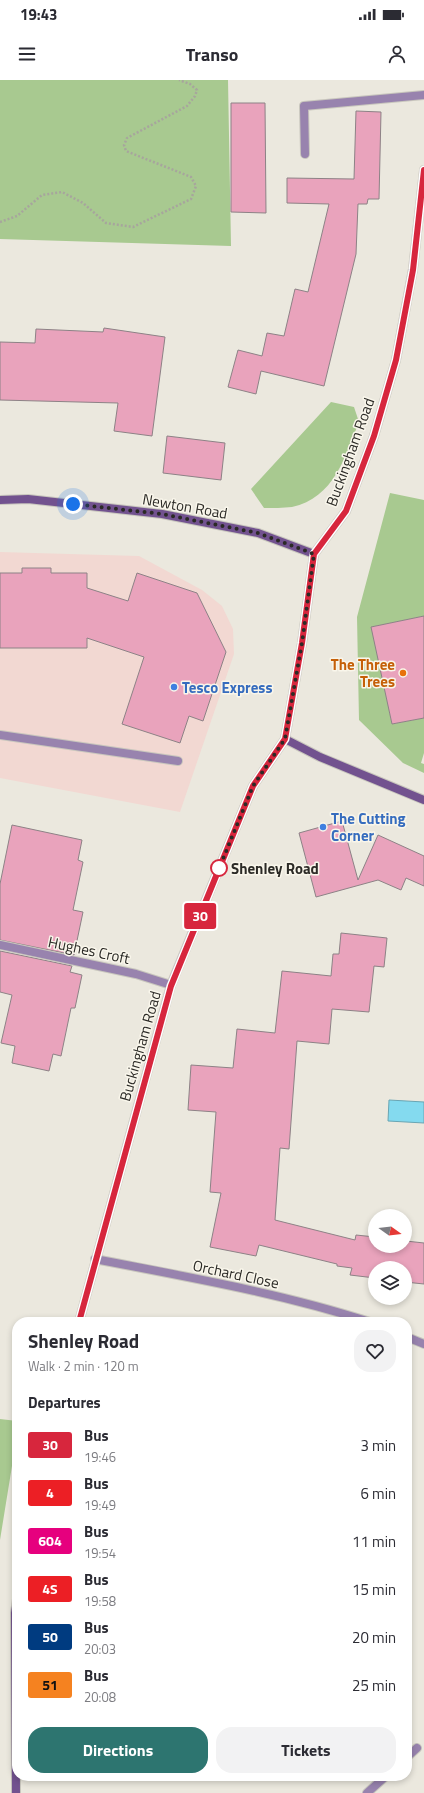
<!DOCTYPE html>
<meta charset="utf-8">
<style>
:root{--surface:#fff;--page:#f2f2f3;--text:#2b2b33;--muted:#7c7c81;--accent:#2d7570}
body{margin:0;font-family:"Titillium Web",sans-serif;background:var(--page);color:var(--text);height:100vh;display:flex;flex-direction:column;font-size:15px;white-space:nowrap}
*{box-sizing:border-box;margin:0}
p{font-size:13px;color:var(--muted)}
.icon{flex:none;width:22px;height:22px;fill:none;stroke:currentColor;stroke-width:2;stroke-linecap:round;stroke-linejoin:round}
.map{position:relative;flex:1;overflow:hidden}
.sheet{position:absolute;left:12px;top:1237px;width:400px;height:464px;display:flex;flex-direction:column;background:var(--surface);border-radius:16px;box-shadow:0 2px 6px #0003}
.sheet>*{flex:none}
.badge{padding:0 8px;border-radius:3px;font-size:14px;line-height:26px}
.needle{width:26px;rotate:104deg}
.fabs{position:absolute;left:368px;top:1129px;display:grid;gap:8px}
.fabs a{display:grid;place-items:center;width:44px;height:44px;border-radius:50%;background:var(--surface);box-shadow:0 2px 6px #0003;font-size:20px}
.you{position:absolute;width:20px;height:20px;margin:-10px;border:3px solid #fff;border-radius:50%;background:#1a73e8;box-shadow:0 0 0 6px #1a73e833}
.map>.badge{position:absolute;translate:-50% -50%;box-shadow:0 0 0 2px #fff}
h2{padding:0 16px;font-size:15px;line-height:36px}
.round{display:grid;place-items:center;flex:none;width:42px;height:42px;border-radius:16px;background:var(--page)}
.head{display:flex;align-items:center;justify-content:space-between;height:68px;padding:0 16px}
h1{font-size:19px;font-weight:700;line-height:30px}
.action{display:flex;gap:8px;margin-top:auto;padding:8px 16px}
.action a{flex:1;height:46px;border-radius:16px;background:var(--accent);color:#fff;font-size:16px;font-weight:700;line-height:46px;text-align:center}
.action a+a{background:var(--page);color:var(--text)}
ul{padding:0;list-style:none}
li{display:flex;align-items:center;gap:12px;height:48px;padding:0 16px}
li div{flex:1}
li b{display:block;font-size:15px}
li em{font-style:normal}
li .badge{min-width:44px;font-weight:700;text-align:center}
.status{display:flex;justify-content:space-between;align-items:center;height:28px;padding:0 20px;background:var(--surface);direction:ltr}
.status svg{height:11px;fill:currentColor}
header{display:flex;justify-content:space-between;align-items:center;height:52px;padding:0 16px;background:var(--surface);font-size:18px;font-weight:700}
.map>svg:first-child{display:block}
.commercial{fill:#f2d8d2}
.green{fill:#a8c990}
.water{fill:#84daef;stroke:#69a5b3}
.building{fill:#e9a3bc;stroke:#8d8286}
.lines{fill:none;stroke-linecap:round;stroke-linejoin:round}
.lane-casing{stroke:#c8c6bd;stroke-width:10}
.street-casing{stroke:#c8c6bd;stroke-width:10}
.secondary-casing{stroke:#c8c6bd;stroke-width:10}
.path{stroke:#a7a59d;stroke-width:2.5;stroke-dasharray:2 2;stroke-linecap:butt}
.lane{stroke:#9883ae;stroke-width:8}
.street{stroke:#9883ae;stroke-width:8}
.secondary{stroke:#72528f;stroke-width:8}
.line-casing{stroke:#fff;stroke-width:9}
.line{stroke:#d7263d;stroke-width:6}
.walk{stroke:#2b2a26;stroke-width:4;stroke-dasharray:0 7.2}
.food-dot{fill:#e8710a;stroke:#f9f6eb;stroke-width:1.5}
.shop-dot{fill:#3f7fe0;stroke:#f9f6eb;stroke-width:1.5}
.stop-dot{fill:#fff;stroke:#d7263d;stroke-width:2}
.labels{text-anchor:middle;dominant-baseline:central;stroke-width:3;stroke-linejoin:round;paint-order:stroke}
.street-label{font-size:15px;fill:#2b2a26;stroke:#f9f6eb}
.food-label{font-size:15px;font-weight:bold;fill:#c56008;stroke:#f9f6eb;text-anchor:end}
.shop-label{font-size:15px;font-weight:bold;fill:#366cbe;stroke:#f9f6eb;text-anchor:start}
.stop-label{font-size:15px;font-weight:bold;fill:#2b2a26;stroke:#f9f6eb;text-anchor:start}
</style>
<div class="status"><b>19:43</b><svg viewBox="0 0 49 12"><path d="M0 12V9h3v3zM5 12V6h3v6zM10 12V3h3v9zM15 12V0h3v12zM26 1h20v11H26zM47 4h2v5h-2z"/></svg></div>
<header><svg class="icon" aria-label="menu" viewBox="0 0 24 24"><path d="M4 6h16M4 12h16M4 18h16"/></svg>Transo<svg class="icon" aria-label="person" viewBox="0 0 24 24"><circle cx="12" cy="8" r="4"/><path d="M4 21q1-7 8-7t8 7"/></svg></header>
<div class="map">
<svg width="424" height="1713" viewBox="0 0 424 1713">
<rect width="100%" height="100%" fill="#ebe8de"/>
<path class="commercial" d="M0,472l139,4 63,34 20,16 11,23 1,25 -54,158 -180,-34z"/>
<path class="green" d="M0,0h228l3,166 -231,-7z
M331,322l23,5 5,15c-14,35 -25,76 -67,85 -9,1 -19,1 -28,1l-13,-19z
M390,413l34,7v116l-52,11 20,97 32,-6v35l-3,10 3,1v9l-21,-10 -44,-43 -2,-103z
M0,1339l17,2v14l-17,105z"/>
<path class="water" d="M389,1020l35,2v21l-36,-2z"/>
<path class="building" d="M231,23h34l1,110 -35,-1z
M356,31l25,1 -2,87h-11l-1,5h-9l-2,50 -32,132 -63,-15 -5,23 -28,-7 10,-37 24,6 5,-23 17,3 11,-47 13,3 21,-88 -42,-1v-25l67,1z
M104,248l61,9 -13,99 -38,-5 4,-28 -118,-3v-58l35,1 1,-14 67,3z
M167,356l58,7 -4,37 -58,-7z
M22,488h29v5h36v15l41,13 9,-28 60,20 29,59 -23,69 -14,-5 -9,27 -58,-19 22,-67 -57,-19v10h-87v-75h22z
M424,536v102l-32,6 -21,-97z
M342,741l16,59 20,-45 46,21v30l-18,-8 -5,12 -23,-10 -62,17 -17,-64z
M12,745l70,15 -4,20 5,2 -10,48 10,2 -9,43 -74,-15v-56z
M341,853l46,5 -3,29 -10,-1 -5,46 -37,-3 -3,35 -32,-3 -8,108 -9,-1 -5,72 80,20 1,-5 19,2v-4v13h30v-21h3l-2,16 18,2v41l-19,-2v-14h-30v10l-25,-3 2,-7 -15,-2v-2l-78,-19 -3,11 -46,-9 11,-54 -11,-1 6,-80 -28,-2 3,-45 42,3 4,-39 38,4 7,-62 49,5 2,-22h6z
M0,871l72,15 -2,6 12,3 -7,33h-4l-10,48 -8,-2 -4,17 -37,-8 3,-17 -14,-3 11,-48 -12,-3z"/>
<g class="lines">
<g class="lane-casing">
<path id="lane" d="M305,74l-1,-48 120,-11
M0,655l178,26"/>
</g>
<g class="street-casing">
<path id="street" d="M0,865l136,29 35,11
M95,1179c92,18 186,34 275,63
M407,1257l17,7
M407,1677l10,-9
M367,1713l19,-17"/>
</g>
<g class="secondary-casing">
<path id="secondary" d="M0,420l28,-1 134,15 96,19 56,21
M285,659l35,18 104,43
M79,1242l92,-337 82,-199 32,-47 17,-96 12,-89 32,-43 28,-75 22,-76 17,-91 11,-99
M16,1713l-1,-180 2,-14"/>
</g>
<path class="path" d="M0,142l17,-6 25,-21 20,-3 21,11 23,20 27,4 58,-28 5,-13 -5,-9 -65,-26 -2,-6 3,-7 60,-32 8,-10 2,-6 -7,-6 -11,-4"/>
<use href="#lane" class="lane"/>
<use href="#street" class="street"/>
<use href="#secondary" class="secondary"/>
</g>
<g class="lines">
<g class="line-casing">
<path id="line" d="M79,1242l92,-336 82,-200 32,-47 17,-96 12,-89 32,-43 28,-75 22,-76 17,-90 11,-100"/>
</g>
<use href="#line" class="line"/>
<path class="walk" d="M73,424l89,10 96,19 56,21 -12,89 -17,96 -32,47 -35,85 1,-3"/>
</g>
<circle class="food-dot" cx="403" cy="593" r="4"/>
<g class="shop-dot">
<circle cx="174" cy="607" r="4"/>
<circle cx="323" cy="747" r="4"/>
</g>
<circle class="stop-dot" cx="219" cy="788" r="8"/>
<g class="labels">
<g class="street-label">
<text transform="translate(350 372) rotate(-70)">Buckingham Road</text>
<text transform="translate(185 426) rotate(10)">Newton Road</text>
<text transform="translate(89 870) rotate(12)">Hughes Croft</text>
<text transform="translate(140 966) rotate(-74)">Buckingham Road</text>
<text transform="translate(236 1194) rotate(12)">Orchard Close</text>
</g>
<g class="food-label">
<text x="395" y="584">The Three<tspan x="395" dy="17">Trees</tspan></text>
</g>
<g class="shop-label">
<text x="182" y="607">Tesco Express</text>
<text x="331" y="738">The Cutting<tspan x="331" dy="17">Corner</tspan></text>
</g>
<g class="stop-label">
<text x="231" y="788">Shenley Road</text>
</g>
</g>
</svg>
<div class="fabs">
<a><svg class="needle" viewBox="-14 -14 28 28"><path d="M0-13l5 13h-10z" fill="#e53935"/><path d="M0 13l5-13h-10z" fill="#7c7c81"/></svg></a>
<a><svg class="icon" aria-label="layers" viewBox="0 0 24 24"><path d="M12 4l9 5-9 5-9-5zM3 14l9 5 9-5"/></svg></a>
</div>
<div class="you" style="left:73px;top:424px"></div>
<b class="badge" style="left:200px;top:836px;background:#d7263d;color:#fff">30</b>
<section class="sheet">
<div class="head"><div><h1>Shenley Road</h1><p>Walk · 2 min · 120 m</p></div><a class="round"><svg class="icon" aria-label="heart" viewBox="0 0 24 24"><path d="M12 20l-8-8c-3-5 5-10 8-4 3-6 11-1 8 4z"/></svg></a></div>
<h2>Departures</h2>
<ul>
<li><span class="badge" style="background:#d7263d;color:#fff">30</span><div><b>Bus</b><p>19:46</p></div><em>3 min</em></li>
<li><span class="badge" style="background:#ec1f25;color:#fff">4</span><div><b>Bus</b><p>19:49</p></div><em>6 min</em></li>
<li><span class="badge" style="background:#e6007e;color:#fff">604</span><div><b>Bus</b><p>19:54</p></div><em>11 min</em></li>
<li><span class="badge" style="background:#ec1f25;color:#fff">4S</span><div><b>Bus</b><p>19:58</p></div><em>15 min</em></li>
<li><span class="badge" style="background:#003b80;color:#fff">50</span><div><b>Bus</b><p>20:03</p></div><em>20 min</em></li>
<li><span class="badge" style="background:#f58220;color:#111">51</span><div><b>Bus</b><p>20:08</p></div><em>25 min</em></li>
</ul>
<div class="action"><a>Directions</a><a>Tickets</a></div>
</section>
</div>
